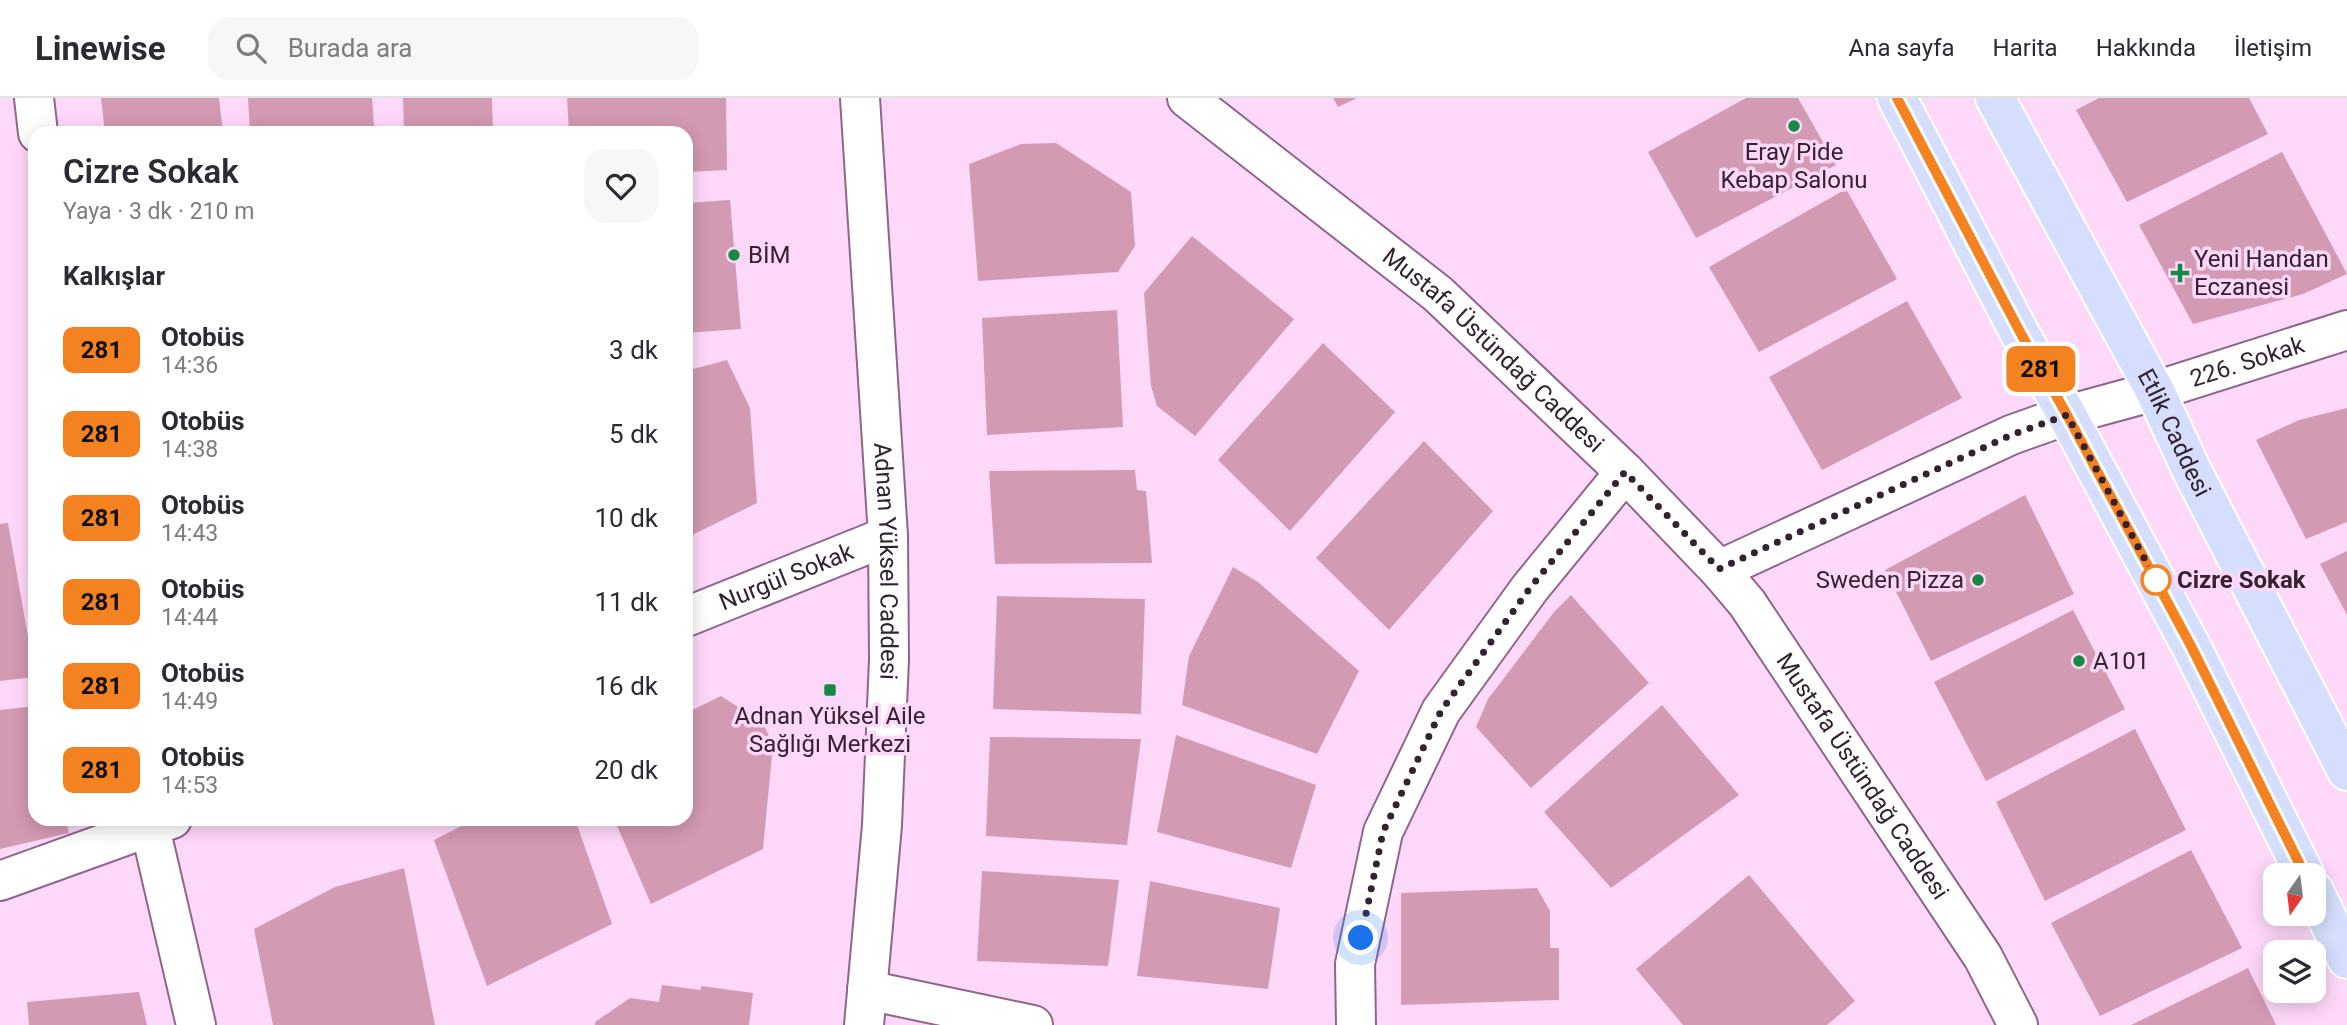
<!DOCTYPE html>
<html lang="tr">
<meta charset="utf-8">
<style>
:root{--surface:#fff;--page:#f7f7f7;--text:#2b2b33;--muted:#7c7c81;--line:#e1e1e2}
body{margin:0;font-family:Roboto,sans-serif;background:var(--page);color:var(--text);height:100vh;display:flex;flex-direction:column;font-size:26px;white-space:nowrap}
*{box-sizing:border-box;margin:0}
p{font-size:23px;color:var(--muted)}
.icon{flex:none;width:38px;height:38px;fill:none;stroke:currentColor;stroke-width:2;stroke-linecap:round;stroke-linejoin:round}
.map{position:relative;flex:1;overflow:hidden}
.sheet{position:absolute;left:28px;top:28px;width:665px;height:700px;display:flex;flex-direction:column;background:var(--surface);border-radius:21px;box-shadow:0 4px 18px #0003}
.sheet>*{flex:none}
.badge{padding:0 14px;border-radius:10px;font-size:24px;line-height:46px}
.needle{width:46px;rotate:194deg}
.tools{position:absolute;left:2263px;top:765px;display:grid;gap:14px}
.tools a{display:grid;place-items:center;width:63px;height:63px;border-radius:14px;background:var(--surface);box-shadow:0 4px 18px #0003;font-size:35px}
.you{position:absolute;width:35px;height:35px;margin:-18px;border:5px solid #fff;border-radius:50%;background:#1a73e8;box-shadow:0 0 0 10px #1a73e833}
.map>.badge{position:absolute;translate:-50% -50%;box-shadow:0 0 0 4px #fff}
h2{padding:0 35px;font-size:26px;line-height:63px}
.round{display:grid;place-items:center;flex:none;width:74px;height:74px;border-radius:21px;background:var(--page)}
.headline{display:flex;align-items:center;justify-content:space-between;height:119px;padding:0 35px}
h1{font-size:33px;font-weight:600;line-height:52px}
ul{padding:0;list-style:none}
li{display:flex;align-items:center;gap:21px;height:84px;padding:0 35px}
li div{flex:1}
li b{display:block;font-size:26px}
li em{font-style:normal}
li .badge{min-width:77px;font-weight:700;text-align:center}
header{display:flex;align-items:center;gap:42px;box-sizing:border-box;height:98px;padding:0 35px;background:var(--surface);border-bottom:2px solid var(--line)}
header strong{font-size:33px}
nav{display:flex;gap:38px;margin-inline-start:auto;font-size:24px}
.search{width:490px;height:63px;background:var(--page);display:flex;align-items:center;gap:18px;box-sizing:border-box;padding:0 24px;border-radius:21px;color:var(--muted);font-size:26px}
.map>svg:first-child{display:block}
.building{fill:#d39ab3}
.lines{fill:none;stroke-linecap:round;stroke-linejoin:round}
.minor-casing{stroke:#90658b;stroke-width:42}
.major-casing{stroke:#fff;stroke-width:42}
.minor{stroke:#fff;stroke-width:38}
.major{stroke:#d5dffd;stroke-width:38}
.line-casing{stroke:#fff;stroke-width:16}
.line{stroke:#f58220;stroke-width:10}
.walk{stroke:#342232;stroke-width:7;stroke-dasharray:0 12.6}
.poi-dot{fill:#168a44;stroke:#fed8f9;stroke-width:2.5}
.stop-dot{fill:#fff;stroke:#f58220;stroke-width:3.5}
.labels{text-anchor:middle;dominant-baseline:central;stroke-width:7;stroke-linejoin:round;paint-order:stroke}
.poi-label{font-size:24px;fill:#342232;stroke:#fed8f9;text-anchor:start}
.street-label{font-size:24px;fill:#342232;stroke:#fed8f9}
.stop-label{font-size:24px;font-weight:bold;fill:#342232;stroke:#fed8f9;text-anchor:start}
</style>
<header>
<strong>Linewise</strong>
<div class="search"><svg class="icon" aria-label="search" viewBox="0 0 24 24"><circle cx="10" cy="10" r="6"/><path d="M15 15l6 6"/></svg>Burada ara</div>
<nav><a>Ana sayfa</a><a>Harita</a><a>Hakkında</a><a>İletişim</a></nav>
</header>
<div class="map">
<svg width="2347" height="927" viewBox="0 0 2347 927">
<rect width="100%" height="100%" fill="#fed8f9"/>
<path class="building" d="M101,0h118l4,35h-118z
M248,0h124l2,28 -59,7h-65z
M403,0h89l1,35h-89z
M567,0h159l1,72 -41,2v-39h-117z
M1333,0h24l-19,9z
M1746,0h52l38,67 -140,73 -48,-86z
M2099,0h150l19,36 -141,68 -51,-92z
M1056,45l75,49 4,54 -17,26 -140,9 -9,-117 52,-20z
M2282,54l65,122 -44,20 -110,30 -54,-99z
M1846,91l51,90 -138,73 -50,-85z
M730,102l11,129 -55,4v-130z
M1192,138l102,83 -99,117 -38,-30 -6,-20 -7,-93z
M1907,203l55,97 -140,72 -53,-93z
M1117,212l6,117 -136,8 -5,-117z
M1323,245l72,69 -105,119 -72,-71z
M727,262l23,48 7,95 -71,35v-167z
M2347,310v114l-41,17 -50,-99 43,-20z
M1424,343l69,70 -104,119 -73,-72z
M1135,372l2,20 9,1 6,72 -157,1 -6,-93z
M2025,397l49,99 -143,67 -46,-91z
M8,425l27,154 -35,4v-157z
M2347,453v64l-27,-51z
M1233,469l25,15 101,89 -42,83 -135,-49 7,-49z
M1571,497l78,88 -118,105 -55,-61 12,-28 66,-87z
M997,498l148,3 -4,115 -148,-5z
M2073,512l52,99 -139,72 -52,-99z
M721,598l42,27 10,22 -10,104 -112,55 -37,-85h72v-106z
M1662,607l77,90 -128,93 -67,-76z
M35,608v113h31l3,14 -69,16v-139z
M2135,631l51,101 -141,71 -49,-99z
M1176,637l140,50 -25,83 -134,-36z
M990,639l151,2 -14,106 -141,-9z
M475,721h100l37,105 -125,62 -53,-146z
M2191,752l51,98 -142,68 -49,-93z
M404,770l31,157h-162l-19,-96 81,-42z
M982,773l137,9 -11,86 -131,-5z
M1749,777l106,126 -28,24h-144l-47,-56z
M1150,783l130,27 -12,81 -131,-13z
M1537,790l13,23v37h9v52l-158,5v-112z
M2248,870l28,57h-145z
M662,887l39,5v-4l52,7 -4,32h-154v-3l35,-24 29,4z
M139,894l8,33h-118l-2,-23z"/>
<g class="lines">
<g class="minor-casing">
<g id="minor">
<path d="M34,0l4,35"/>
<path id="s1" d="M860,0l28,438 1,123 -7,166 -18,200"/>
<path id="s2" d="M1187,0l251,196 187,178 94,98 28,33 236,354 35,68"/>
<path id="s3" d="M1719,472l292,-135 56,-20 88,-24 192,-61"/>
<path id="s4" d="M686,519l202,-81"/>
<path d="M148,721l48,206"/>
<path d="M0,783l172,-62"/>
<path d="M867,892l166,35"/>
<path d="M1356,927l-1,-61 28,-132 58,-121 89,-123 95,-116"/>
</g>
</g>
<g class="major-casing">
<g id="major">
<path d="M1897,0l122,234 48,83 124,231 114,229"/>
<path id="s5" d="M1995,0l160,293 38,82 154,298"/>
<path d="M2314,793l33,68"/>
</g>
</g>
<use href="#minor" class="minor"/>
<use href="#major" class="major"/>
</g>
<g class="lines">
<g class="line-casing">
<path id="line" d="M1897,0l123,234 47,83 124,231 114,229"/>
</g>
<use href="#line" class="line"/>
<path class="walk" d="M1361,840l22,-106 58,-121 89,-123 95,-116 94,97 292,-134 56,-20 89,165"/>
</g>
<g class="poi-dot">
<circle cx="1794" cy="28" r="7"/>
<circle cx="734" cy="157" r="7"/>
<path d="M2176.5 164.5h7v7h7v7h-7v7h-7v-7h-7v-7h7z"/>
<circle cx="1978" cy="482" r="7"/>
<circle cx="2079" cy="563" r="7"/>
<rect x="823" y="585" width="14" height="14" rx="3.5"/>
</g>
<circle class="stop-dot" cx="2156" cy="482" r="14"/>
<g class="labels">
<g class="poi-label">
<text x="1794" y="54" text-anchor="middle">Eray Pide<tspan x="1794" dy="28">Kebap Salonu</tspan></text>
<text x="748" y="157">BİM</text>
<text x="2194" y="161">Yeni Handan<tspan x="2194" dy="28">Eczanesi</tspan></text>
<text x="1964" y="482" text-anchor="end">Sweden Pizza</text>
<text x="2093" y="563">A101</text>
<text x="830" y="618" text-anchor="middle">Adnan Yüksel Aile<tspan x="830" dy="28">Sağlığı Merkezi</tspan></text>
</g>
<g class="street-label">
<text stroke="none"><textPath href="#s2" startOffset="397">Mustafa Üstündağ Caddesi</textPath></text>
<text stroke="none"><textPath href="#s3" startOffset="569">226. Sokak</textPath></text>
<text stroke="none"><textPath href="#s5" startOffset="380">Etlik Caddesi</textPath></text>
<text stroke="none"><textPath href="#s1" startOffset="464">Adnan Yüksel Caddesi</textPath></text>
<text stroke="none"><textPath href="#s4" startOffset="108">Nurgül Sokak</textPath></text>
<text stroke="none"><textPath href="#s2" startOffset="964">Mustafa Üstündağ Caddesi</textPath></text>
</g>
<g class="stop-label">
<text x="2177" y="482">Cizre Sokak</text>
</g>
</g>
</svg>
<div class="tools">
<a><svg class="needle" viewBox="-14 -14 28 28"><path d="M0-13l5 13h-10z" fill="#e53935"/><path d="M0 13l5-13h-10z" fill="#7c7c81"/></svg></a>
<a><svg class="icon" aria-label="layers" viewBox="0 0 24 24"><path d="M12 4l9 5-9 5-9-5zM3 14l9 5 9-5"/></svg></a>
</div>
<div class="you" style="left:1361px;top:840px"></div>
<b class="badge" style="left:2041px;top:271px;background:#f58220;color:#111">281</b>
<section class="sheet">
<div class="headline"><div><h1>Cizre Sokak</h1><p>Yaya · 3 dk · 210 m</p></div><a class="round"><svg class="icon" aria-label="heart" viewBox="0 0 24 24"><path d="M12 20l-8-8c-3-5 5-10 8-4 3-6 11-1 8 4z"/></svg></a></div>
<h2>Kalkışlar</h2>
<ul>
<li><span class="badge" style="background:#f58220;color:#111">281</span><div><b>Otobüs</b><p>14:36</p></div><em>3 dk</em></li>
<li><span class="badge" style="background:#f58220;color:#111">281</span><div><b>Otobüs</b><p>14:38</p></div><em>5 dk</em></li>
<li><span class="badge" style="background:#f58220;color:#111">281</span><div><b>Otobüs</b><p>14:43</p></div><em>10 dk</em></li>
<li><span class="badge" style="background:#f58220;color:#111">281</span><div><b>Otobüs</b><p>14:44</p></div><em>11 dk</em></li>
<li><span class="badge" style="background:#f58220;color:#111">281</span><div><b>Otobüs</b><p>14:49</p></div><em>16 dk</em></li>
<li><span class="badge" style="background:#f58220;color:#111">281</span><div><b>Otobüs</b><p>14:53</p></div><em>20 dk</em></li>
</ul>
</section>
</div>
